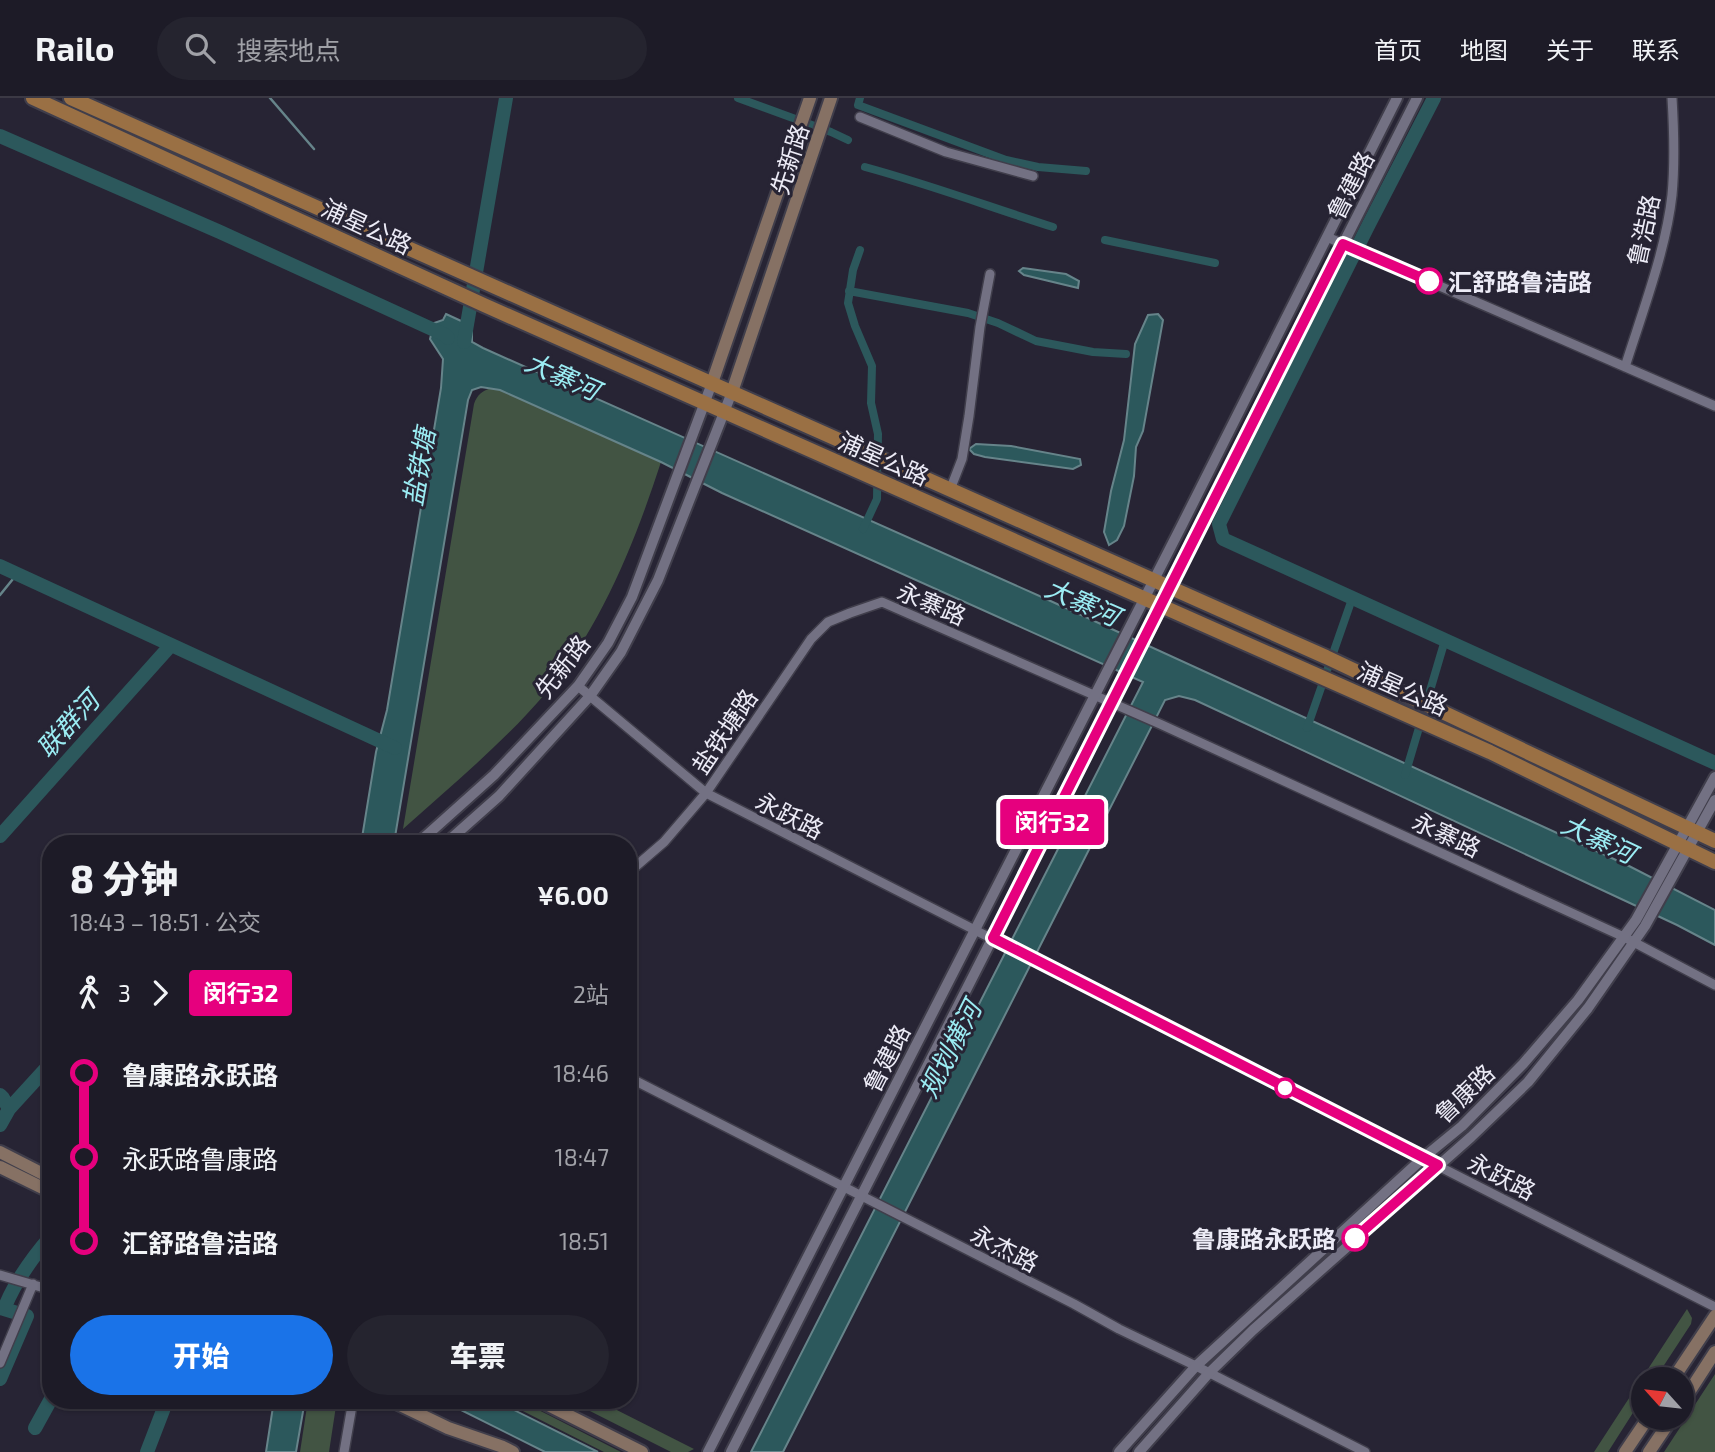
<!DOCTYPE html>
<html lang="zh">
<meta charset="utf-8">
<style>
:root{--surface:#1d1b27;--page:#25242f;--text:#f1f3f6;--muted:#a0a1a7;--line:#3b3944;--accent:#1a73e8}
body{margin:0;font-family:"Exo 2","Noto Sans SC",sans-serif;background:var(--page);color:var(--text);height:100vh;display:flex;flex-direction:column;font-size:26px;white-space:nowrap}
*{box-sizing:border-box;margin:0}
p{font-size:23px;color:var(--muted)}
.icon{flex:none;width:38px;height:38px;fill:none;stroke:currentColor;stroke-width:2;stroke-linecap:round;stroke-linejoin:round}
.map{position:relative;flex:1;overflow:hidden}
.side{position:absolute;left:42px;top:737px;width:595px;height:574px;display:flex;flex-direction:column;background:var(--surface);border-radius:28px;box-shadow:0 2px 5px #0004,0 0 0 2px var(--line)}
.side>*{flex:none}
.badge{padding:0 14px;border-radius:5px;font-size:24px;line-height:46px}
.needle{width:46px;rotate:297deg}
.controls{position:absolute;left:1631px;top:1269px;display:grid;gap:14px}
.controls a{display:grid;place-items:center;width:63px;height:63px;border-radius:50%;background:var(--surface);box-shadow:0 2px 5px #0004,0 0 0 2px var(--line);font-size:35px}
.map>.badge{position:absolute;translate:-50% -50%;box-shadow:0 0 0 4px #fff}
.legs{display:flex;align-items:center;gap:10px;height:77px;padding:0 28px;font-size:23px}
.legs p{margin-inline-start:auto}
.overview{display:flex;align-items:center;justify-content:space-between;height:119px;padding:0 28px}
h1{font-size:38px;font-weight:800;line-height:52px}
.button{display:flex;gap:14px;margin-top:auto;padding:14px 28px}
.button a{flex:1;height:80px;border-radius:42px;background:var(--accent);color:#fff;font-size:28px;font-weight:800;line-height:80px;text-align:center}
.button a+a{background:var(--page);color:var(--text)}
ul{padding:0 28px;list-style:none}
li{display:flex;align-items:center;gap:24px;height:84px;font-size:26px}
li i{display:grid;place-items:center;width:10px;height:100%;margin:0 9px;background:currentColor}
li i::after{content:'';width:18px;height:18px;margin:-9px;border:5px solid;border-radius:50%;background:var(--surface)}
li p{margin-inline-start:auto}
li:first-child i{background:linear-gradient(#0000 50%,currentColor 0)}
li:last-child i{background:linear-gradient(currentColor 50%,#0000 0)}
header{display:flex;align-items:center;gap:42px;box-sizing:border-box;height:98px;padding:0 35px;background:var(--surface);border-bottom:2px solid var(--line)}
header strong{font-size:33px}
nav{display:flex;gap:38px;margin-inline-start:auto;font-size:24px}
.search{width:490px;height:63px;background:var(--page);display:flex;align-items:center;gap:18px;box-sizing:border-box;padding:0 24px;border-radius:38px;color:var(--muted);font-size:26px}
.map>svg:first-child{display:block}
.green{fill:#425443}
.water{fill:#2c585c;stroke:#66848a;stroke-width:2}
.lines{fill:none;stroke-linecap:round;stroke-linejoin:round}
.stream{stroke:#66848a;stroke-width:2.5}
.canal{stroke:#2c585c;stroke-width:8}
.river{stroke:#2c585c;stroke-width:14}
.minor-casing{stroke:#403e4b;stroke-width:12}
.tertiary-casing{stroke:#403e4b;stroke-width:14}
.secondary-casing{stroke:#403e4b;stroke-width:16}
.primary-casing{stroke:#403e4b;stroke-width:18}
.minor{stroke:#737183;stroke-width:9}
.tertiary{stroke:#737183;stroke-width:10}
.secondary{stroke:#867164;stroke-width:12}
.primary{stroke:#9a7044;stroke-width:14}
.line-1-casing{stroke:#fff;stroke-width:16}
.line-1{stroke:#e6007e;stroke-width:10}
.stop-1-dot{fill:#fff;stroke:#e6007e;stroke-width:3.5}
.labels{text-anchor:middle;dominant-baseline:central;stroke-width:6;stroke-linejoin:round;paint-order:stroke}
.street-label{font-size:24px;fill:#ecebf6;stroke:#272434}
.stop-label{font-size:24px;font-weight:bold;fill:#ecebf6;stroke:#272434;text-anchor:start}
.water-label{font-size:26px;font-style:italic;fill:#9becf3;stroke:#272434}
</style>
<header>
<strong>Railo</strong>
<div class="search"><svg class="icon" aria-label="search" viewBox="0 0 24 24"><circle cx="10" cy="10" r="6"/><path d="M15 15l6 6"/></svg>搜索地点</div>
<nav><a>首页</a><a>地图</a><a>关于</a><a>联系</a></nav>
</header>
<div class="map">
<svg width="1715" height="1354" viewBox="0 0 1715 1354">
<rect width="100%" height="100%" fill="#272434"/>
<path class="green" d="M491,290l9,2 161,72c-27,83 -60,165 -116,232 -42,49 -94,92 -142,135l71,-425c3,-9 8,-13 17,-16z
M1687,1211l5,9 -1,6 -36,55h-12v18l-35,55h-14z
M1715,1276v78h-51z
M308,1302h17l11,6 -7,46h-29z
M501,1302h18l102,52h-17z
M563,1302h34l97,49 -6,3h-17l-91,-46z"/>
<path class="water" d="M1023,170l43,6 13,7 -1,7 -54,-13 -5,-4z
M446,216l26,12v16l11,6 561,250 585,268 86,44v35l-38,-20 -482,-225 -16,-4 -14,4 -382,752h-32l392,-770 -421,-189 -61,-31 -161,-72 -19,-3 -9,3 -4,10 -74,443 -33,1 15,-92 11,-42 54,-322 2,-29 -13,-20 4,-16 9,-3z
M1158,216l5,6 -20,111 -7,16 -2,29 -10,50 -7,14 -8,5 -5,-13 7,-41 13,-51 11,-96 13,-29z
M976,346l35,2 69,13 1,6 -8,4 -88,-12 -11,-3 -5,-5z
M274,1302h31l-9,52h-30z
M441,1302h53l104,52h-53z"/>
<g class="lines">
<path class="stream" d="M270,0l44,51
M0,497l17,-21"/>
<path class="canal" d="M738,0l93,34 17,8
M860,0l-2,7 148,55 32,7 48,4
M865,69c63,17 125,40 188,60
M1105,142l110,23
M860,152l-7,20 -5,33 7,23 17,40 -1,37 7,31 -1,65 -14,30
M849,193l119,22 30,10 38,18 57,11 33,2
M1307,630l45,-129
M1405,677l40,-135"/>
<path class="river" d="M1434,0l-65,126 -150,300 4,15 492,224
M0,38l220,96 225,103 3,3
M464,244l42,-244
M0,468l395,182
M0,738l171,-191
M0,997l3,3 6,11 -9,16
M9,1011l42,-46
M0,1210l4,1c11,-28 27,-50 47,-73
M0,1281l27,-63 -23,-7
M35,1330l16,-29
M147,1354l20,-52"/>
<g class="minor-casing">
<path id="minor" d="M860,19l86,35 87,24
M1327,139l388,169
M1625,269c17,-54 41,-117 47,-172 3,-32 2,-64 0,-97
M950,392l12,-31 7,-43 11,-89 10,-53
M578,588l128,107 1009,514
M628,775l36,-31 42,-49 105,-154 17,-17 22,-9 32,-11 278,122 464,213 91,48
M628,979l446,227 45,25 77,37 169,86
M0,1177l51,15
M0,1265l33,-79
M344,1354l9,-52"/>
</g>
<g class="tertiary-casing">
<path id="tertiary" d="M417,746l77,-69 84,-89 30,-43 24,-46 80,-214
M445,746l54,-48 91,-100 31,-44 37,-72 74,-188
M708,1354l474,-927 215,-427
M731,1354l431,-847 35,-72 220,-435
M1119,1354l77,-86 227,-208 39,-32 61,-62 55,-64 58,-80 79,-143
M1139,1354l70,-79 44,-43 218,-193 57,-55 60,-74 57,-82 70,-126"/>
</g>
<g class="secondary-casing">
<path id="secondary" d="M712,285l98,-285
M732,294l99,-294
M0,1054l51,26
M0,1069l51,25
M1673,1281l42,-63
M390,1302l58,28 55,19 10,5
M538,1302l104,52
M1682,1305l33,-51
M1625,1354l23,-34
M1649,1354l23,-34"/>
</g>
<g class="primary-casing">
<path id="primary" d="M33,0l451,207 1006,447 225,110
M71,0l1255,559 389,184"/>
</g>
<use href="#minor" class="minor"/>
<use href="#tertiary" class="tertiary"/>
<use href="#secondary" class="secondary"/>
<use href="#primary" class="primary"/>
</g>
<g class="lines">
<g class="line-1-casing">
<path id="line-1" d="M1355,1140l83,-73 -445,-227c118,-231 233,-463 350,-694l86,37"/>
</g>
<use href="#line-1" class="line-1"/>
</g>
<g class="stop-1-dot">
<circle cx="1429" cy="183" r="12"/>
<circle cx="1285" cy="990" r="9"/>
<circle cx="1355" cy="1140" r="12"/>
</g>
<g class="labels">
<g class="street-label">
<text transform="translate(789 61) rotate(-72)">先新路</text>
<text transform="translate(1350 87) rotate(-63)">鲁建路</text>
<text transform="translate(367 128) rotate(25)">浦星公路</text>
<text transform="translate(1643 132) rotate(-78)">鲁浩路</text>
<text transform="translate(884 360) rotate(24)">浦星公路</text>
<text transform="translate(932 505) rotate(23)">永寨路</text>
<text transform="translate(562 568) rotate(-52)">先新路</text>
<text transform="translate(1403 590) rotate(24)">浦星公路</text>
<text transform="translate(724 633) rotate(-56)">盐铁塘路</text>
<text transform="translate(790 717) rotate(27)">永跃路</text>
<text transform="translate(1447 736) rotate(25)">永寨路</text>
<text transform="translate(886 960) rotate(-63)">鲁建路</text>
<text transform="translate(1464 995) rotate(-44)">鲁康路</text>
<text transform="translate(1502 1078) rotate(27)">永跃路</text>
<text transform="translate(1005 1150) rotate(27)">永杰路</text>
</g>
<g class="stop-label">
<text x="1448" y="183">汇舒路鲁洁路</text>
<text x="1336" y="1140" text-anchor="end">鲁康路永跃路</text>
</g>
<g class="water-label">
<text transform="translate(563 277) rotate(24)">大寨河</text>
<text transform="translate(418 369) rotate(-80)">盐铁塘</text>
<text transform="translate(1083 503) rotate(24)">大寨河</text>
<text transform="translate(67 626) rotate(-48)">联群河</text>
<text transform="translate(1599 740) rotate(25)">大寨河</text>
<text transform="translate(949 951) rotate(-63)">规划横河</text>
</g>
</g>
</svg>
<div class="controls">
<a><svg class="needle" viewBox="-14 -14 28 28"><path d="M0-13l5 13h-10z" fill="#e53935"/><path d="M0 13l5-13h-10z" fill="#a0a1a7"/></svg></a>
</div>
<b class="badge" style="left:1052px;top:724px;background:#e6007e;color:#fff">闵行32</b>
<section class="side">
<div class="overview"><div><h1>8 分钟</h1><p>18:43 – 18:51 · 公交</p></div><b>¥6.00</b></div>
<div class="legs"><svg class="icon" aria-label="walk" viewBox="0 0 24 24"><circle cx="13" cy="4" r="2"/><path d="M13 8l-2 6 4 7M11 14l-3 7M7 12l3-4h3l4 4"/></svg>3<svg class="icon" aria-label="forward" viewBox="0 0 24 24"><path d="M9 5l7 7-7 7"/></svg><b class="badge" style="background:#e6007e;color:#fff">闵行32</b><p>2站</p></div>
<ul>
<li><i style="color:#e6007e"></i><b>鲁康路永跃路</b><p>18:46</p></li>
<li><i style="color:#e6007e"></i><span>永跃路鲁康路</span><p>18:47</p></li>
<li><i style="color:#e6007e"></i><b>汇舒路鲁洁路</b><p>18:51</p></li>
</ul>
<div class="button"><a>开始</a><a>车票</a></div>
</section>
</div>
